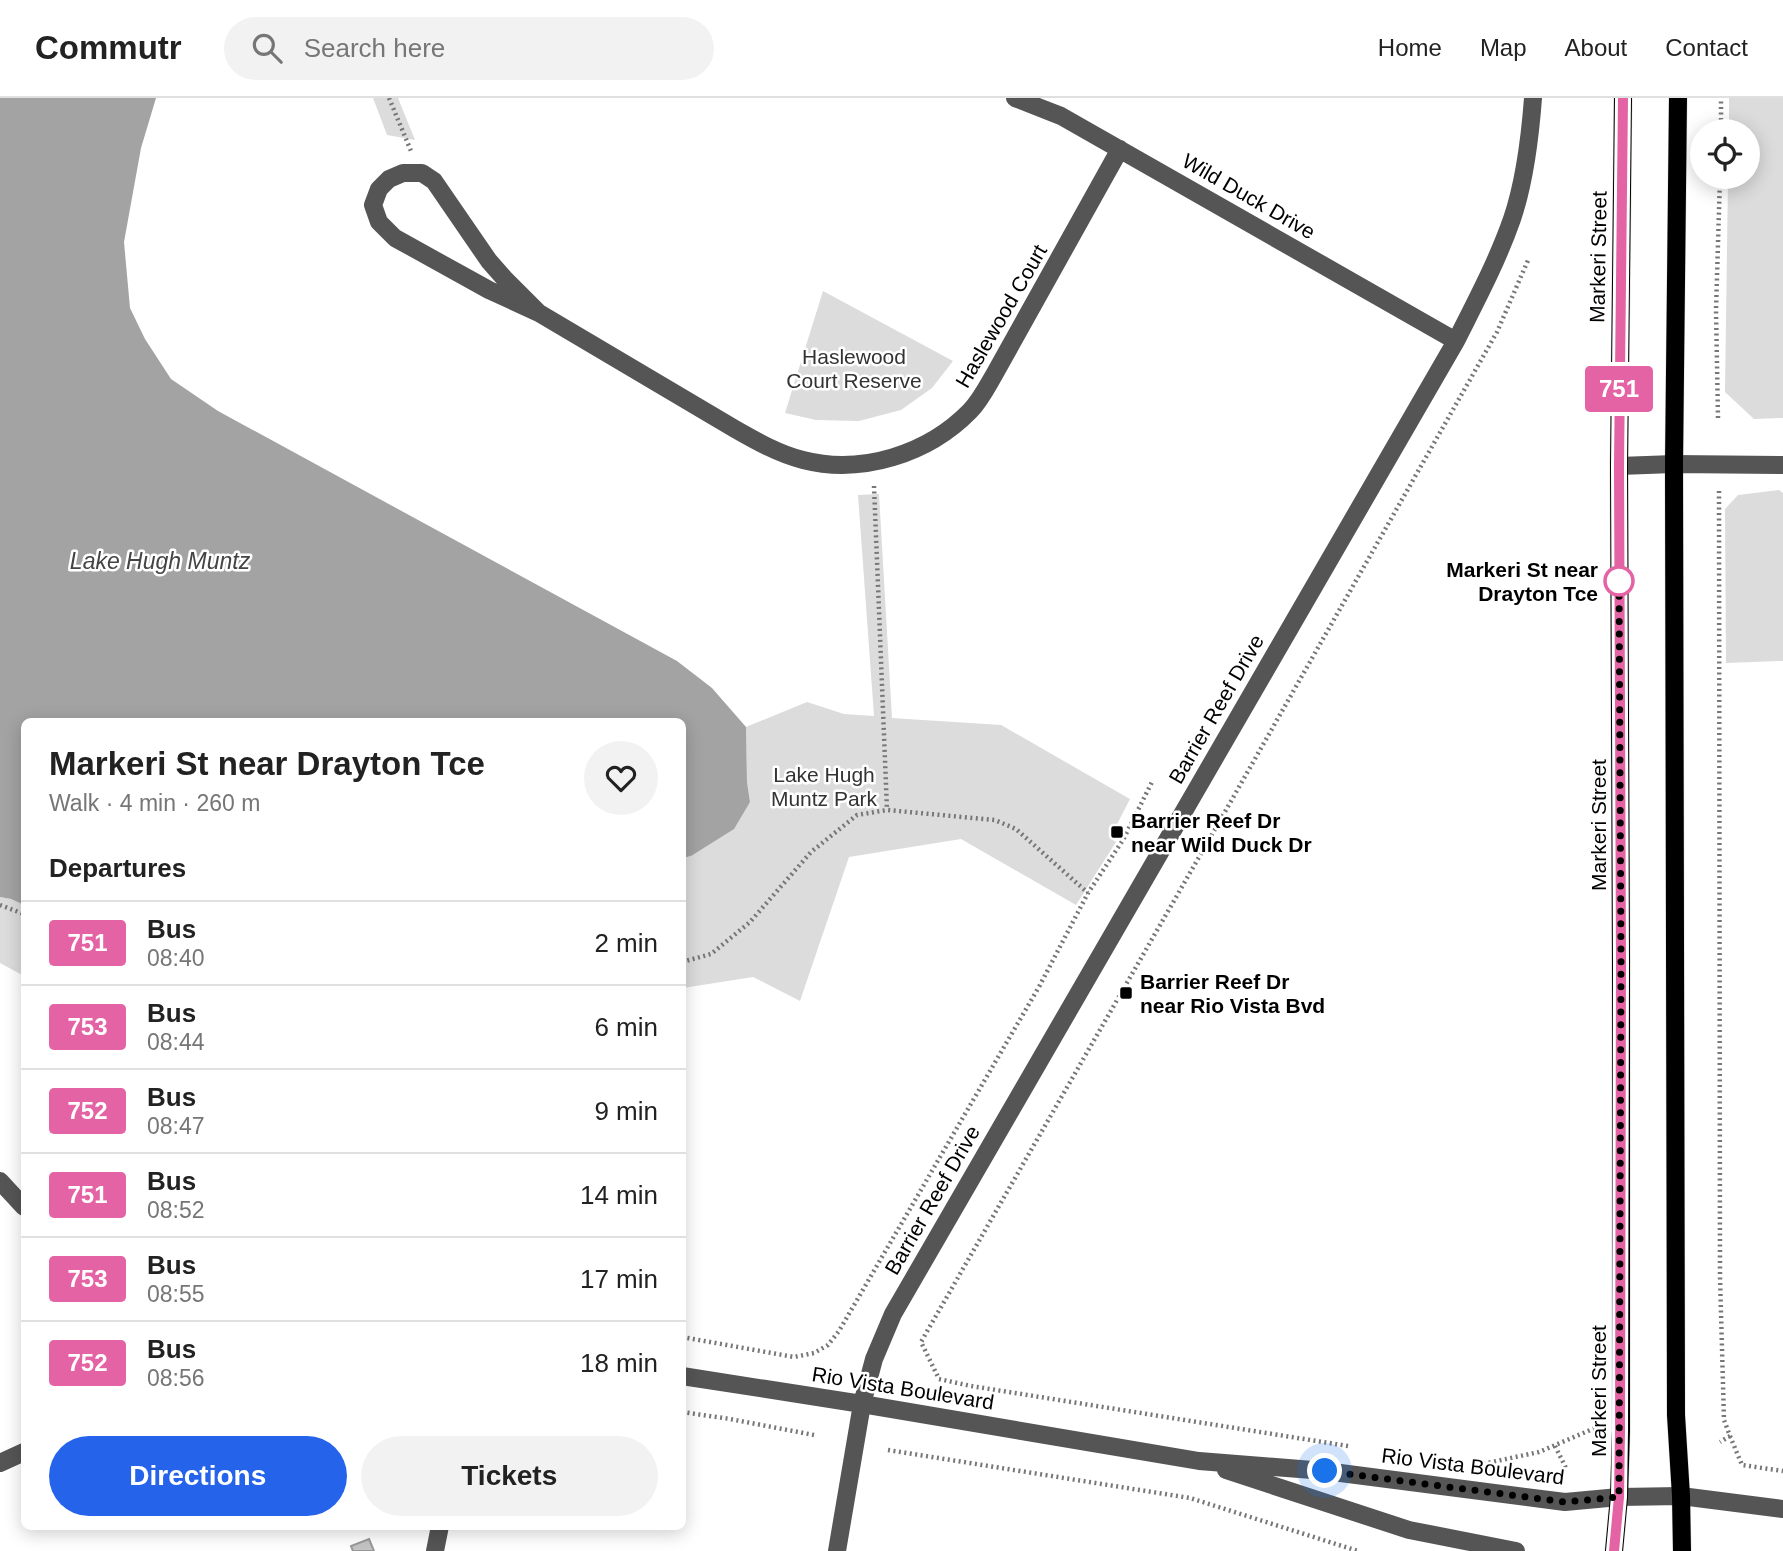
<!DOCTYPE html>
<meta charset="utf-8">
<style>
:root{--surface:#fff;--page:#f2f2f2;--text:#222;--muted:#767676;--line:#e0e0e0;--accent:#2563eb}
body{margin:0;font-family:Helvetica,sans-serif;background:var(--page);color:var(--text);height:100vh;display:flex;flex-direction:column;font-size:26px;white-space:nowrap}
*{box-sizing:border-box;margin:0}
p{font-size:23px;color:var(--muted)}
.icon{flex:none;width:38px;height:38px;fill:none;stroke:currentColor;stroke-width:2;stroke-linecap:round;stroke-linejoin:round}
.map{position:relative;flex:1;overflow:hidden}
.panel{position:absolute;left:21px;top:620px;width:665px;height:812px;display:flex;flex-direction:column;background:var(--surface);border-radius:10px;box-shadow:0 4px 18px #0003}
.panel>*{flex:none}
.badge{padding:0 14px;border-radius:5px;font-size:24px;line-height:46px}
.buttons{position:absolute;left:1690px;top:21px;display:grid;gap:14px}
.buttons a{display:grid;place-items:center;width:70px;height:70px;border-radius:50%;background:var(--surface);box-shadow:0 4px 18px #0003;font-size:35px}
.you{position:absolute;width:35px;height:35px;margin:-18px;border:5px solid #fff;border-radius:50%;background:#1a73e8;box-shadow:0 0 0 10px #1a73e833}
.map>.badge{position:absolute;translate:-50% -50%;box-shadow:0 0 0 4px #fff}
h2{padding:0 28px;font-size:26px;line-height:63px}
.round{display:grid;place-items:center;flex:none;width:74px;height:74px;border-radius:37px;background:var(--page)}
.overview{display:flex;align-items:center;justify-content:space-between;height:119px;padding:0 28px}
h1{font-size:33px;font-weight:800;line-height:52px}
.cta{display:flex;gap:14px;margin-top:auto;padding:14px 28px}
.cta a{flex:1;height:80px;border-radius:42px;background:var(--accent);color:#fff;font-size:28px;font-weight:800;line-height:80px;text-align:center}
.cta a+a{background:var(--page);color:var(--text)}
ul{padding:0;list-style:none}
li{display:flex;align-items:center;gap:21px;height:84px;padding:0 28px;border-top:2px solid var(--line)}
li div{flex:1}
li b{display:block;font-size:26px}
li em{font-style:normal}
li .badge{min-width:77px;font-weight:700;text-align:center}
header{display:flex;align-items:center;gap:42px;box-sizing:border-box;height:98px;padding:0 35px;background:var(--surface);border-bottom:2px solid var(--line)}
header strong{font-size:33px}
nav{display:flex;gap:38px;margin-inline-start:auto;font-size:24px}
.search{width:490px;height:63px;background:var(--page);display:flex;align-items:center;gap:18px;box-sizing:border-box;padding:0 24px;border-radius:38px;color:var(--muted);font-size:26px}
.map>svg:first-child{display:block}
.green{fill:#dcdcdc}
.water{fill:#a3a3a3}
.building{fill:#c4c4c4;stroke:#999;stroke-width:2}
.lines{fill:none;stroke-linecap:round;stroke-linejoin:round}
.major-casing{stroke:#dbdbdb;stroke-width:19}
.path{stroke:#777;stroke-width:4.5;stroke-dasharray:2 3.5;stroke-linecap:butt}
.minor{stroke:#555;stroke-width:18}
.major{stroke:#000;stroke-width:18}
.line-casing{stroke:#fff;stroke-width:16}
.line{stroke:#e463a4;stroke-width:10}
.walk{stroke:#000;stroke-width:7;stroke-dasharray:0 12.6}
.stop-dot{fill:#fff;stroke:#e463a4;stroke-width:3.5}
.poi-dot{fill:#000;stroke:#fff;stroke-width:2.5}
.labels{text-anchor:middle;dominant-baseline:central;stroke-width:5;stroke-linejoin:round;paint-order:stroke}
.street-label{font-size:21px;fill:#000;stroke:#fff}
.park-label{font-size:21px;fill:#333;stroke:#fff}
.stop-label{font-size:21px;font-weight:bold;fill:#000;stroke:#fff;text-anchor:end}
.poi-label{font-size:21px;font-weight:bold;fill:#000;stroke:#fff;text-anchor:start}
.water-label{font-size:23px;font-style:italic;fill:#444;stroke:#fff}
</style>
<header>
<strong>Commutr</strong>
<div class="search"><svg class="icon" aria-label="search" viewBox="0 0 24 24"><circle cx="10" cy="10" r="6"/><path d="M15 15l6 6"/></svg>Search here</div>
<nav><a>Home</a><a>Map</a><a>About</a><a>Contact</a></nav>
</header>
<div class="map">
<svg width="1783" height="1453" viewBox="0 0 1783 1453">
<rect width="100%" height="100%" fill="#fff"/>
<path class="green" d="M373,0h25l17,42 -28,-5z
M1729,0h54v320l-29,1 -29,-27 3,-215h20v-46h-19z
M823,193l130,70 -21,27 -31,22 -42,11 -43,-1 -31,-7z
M1779,392l4,3v168l-57,2 -1,-154 13,-14z
M879,396l13,224 109,7 129,74 -20,39 6,4 -40,63 -115,-66 -112,18 -49,144 -47,-24 -70,11v-130l8,-2 59,-54 -3,-20 -1,-55 61,-25 37,12 30,2 -16,-221z
M0,799l11,2 13,6v71l-24,-13z"/>
<path class="water" d="M0,0h156l-15,50 -17,94 6,66 15,31 26,40 47,32 459,250 35,27 34,39 1,55 3,20 -16,27 -43,27 -8,2 -1,-137h-658v184l-13,-6 -11,-2z"/>
<path class="building" d="M369,1441l5,12h-21l-2,-5z"/>
<g class="lines">
<g class="major-casing">
<path id="major" d="M1678,0l-4,366 2,951 5,81 1,55
M1614,1453l5,-54 2,-66v-468l-2,-497 4,-368"/>
</g>
<path class="path" d="M389,0l22,53
M1721,33v-33
M1718,320l-2,-108 4,-133
M874,388l13,324
M1719,393l1,786 4,143 6,16 -10,6
M0,807l24,9
M682,864l29,-8 39,-32 61,-70 46,-37 30,-5 108,10 21,9 72,64
M682,1239l112,20 20,-4 14,-8 11,-14 201,-346 48,-92 35,-53 30,-60
M682,1314l48,7 84,16
M1730,1338l12,29 41,6
M1348,1348l-377,-60 -32,-7 -18,-37 301,-525 275,-485 32,-74
M1555,1348l12,24
M888,1352l302,48 168,53
M1478,1367l61,-13 56,-24"/>
<path class="minor" d="M1015,0l46,18 395,225
M539,215l-35,-35 -15,-17 -55,-80 -12,-8h-19l-14,6 -10,10 -6,16 6,17 16,16 94,52 50,23 196,116c21,12 44,25 68,31 59,15 125,-6 167,-49 10,-10 17,-24 24,-36l126,-226
M1619,368l55,-2 109,1
M0,1083l24,26
M682,1278l180,28 337,57 126,10 240,31 54,-5 62,-1 102,13
M0,1365l24,-11
M1226,1372l183,60 107,21
M435,1453l5,-25
M837,1453l25,-147 12,-45 19,-45 563,-973c20,-40 41,-79 56,-122 13,-38 18,-81 21,-121"/>
<use href="#major" class="major"/>
</g>
<g class="lines">
<g class="line-casing">
<path id="line" d="M1614,1453l5,-54 1,-66 1,-469 -2,-496 4,-368"/>
</g>
<use href="#line" class="line"/>
<path class="walk" d="M1325,1373l240,31 54,-5 2,-535 -2,-386v5"/>
</g>
<circle class="stop-dot" cx="1619" cy="483" r="14"/>
<g class="poi-dot">
<rect x="1110" y="727" width="14" height="14" rx="3.5"/>
<rect x="1119" y="888" width="14" height="14" rx="3.5"/>
</g>
<g class="labels">
<g class="street-label">
<text transform="translate(1249 98) rotate(30)">Wild Duck Drive</text>
<text transform="translate(1598 159) rotate(-89)">Markeri Street</text>
<text transform="translate(1001 218) rotate(-60)">Haslewood Court</text>
<text transform="translate(1216 611) rotate(-60)">Barrier Reef Drive</text>
<text transform="translate(1598 727) rotate(-90)">Markeri Street</text>
<text transform="translate(932 1102) rotate(-60)">Barrier Reef Drive</text>
<text transform="translate(903 1290) rotate(9)">Rio Vista Boulevard</text>
<text transform="translate(1598 1293) rotate(-90)">Markeri Street</text>
<text transform="translate(1473 1368) rotate(7)">Rio Vista Boulevard</text>
</g>
<g class="park-label">
<text x="854" y="258">Haslewood<tspan x="854" dy="24">Court Reserve</tspan></text>
<text x="824" y="676">Lake Hugh<tspan x="824" dy="24">Muntz Park</tspan></text>
</g>
<g class="stop-label">
<text x="1598" y="471">Markeri St near<tspan x="1598" dy="24">Drayton Tce</tspan></text>
</g>
<g class="poi-label">
<text x="1131" y="722">Barrier Reef Dr<tspan x="1131" dy="24">near Wild Duck Dr</tspan></text>
<text x="1140" y="883">Barrier Reef Dr<tspan x="1140" dy="24">near Rio Vista Bvd</tspan></text>
</g>
<g class="water-label">
<text x="160" y="463">Lake Hugh Muntz</text>
</g>
</g>
</svg>
<div class="buttons">
<a><svg class="icon" aria-label="locate" viewBox="0 0 24 24"><circle cx="12" cy="12" r="6"/><path d="M12 2v4M12 18v4M2 12h4M18 12h4"/></svg></a>
</div>
<div class="you" style="left:1325px;top:1373px"></div>
<b class="badge" style="left:1619px;top:291px;background:#e463a4;color:#fff">751</b>
<section class="panel">
<div class="overview"><div><h1>Markeri St near Drayton Tce</h1><p>Walk · 4 min · 260 m</p></div><a class="round"><svg class="icon" aria-label="heart" viewBox="0 0 24 24"><path d="M12 20l-8-8c-3-5 5-10 8-4 3-6 11-1 8 4z"/></svg></a></div>
<h2>Departures</h2>
<ul>
<li><span class="badge" style="background:#e463a4;color:#fff">751</span><div><b>Bus</b><p>08:40</p></div><em>2 min</em></li>
<li><span class="badge" style="background:#e463a4;color:#fff">753</span><div><b>Bus</b><p>08:44</p></div><em>6 min</em></li>
<li><span class="badge" style="background:#e463a4;color:#fff">752</span><div><b>Bus</b><p>08:47</p></div><em>9 min</em></li>
<li><span class="badge" style="background:#e463a4;color:#fff">751</span><div><b>Bus</b><p>08:52</p></div><em>14 min</em></li>
<li><span class="badge" style="background:#e463a4;color:#fff">753</span><div><b>Bus</b><p>08:55</p></div><em>17 min</em></li>
<li><span class="badge" style="background:#e463a4;color:#fff">752</span><div><b>Bus</b><p>08:56</p></div><em>18 min</em></li>
</ul>
<div class="cta"><a>Directions</a><a>Tickets</a></div>
</section>
</div>
